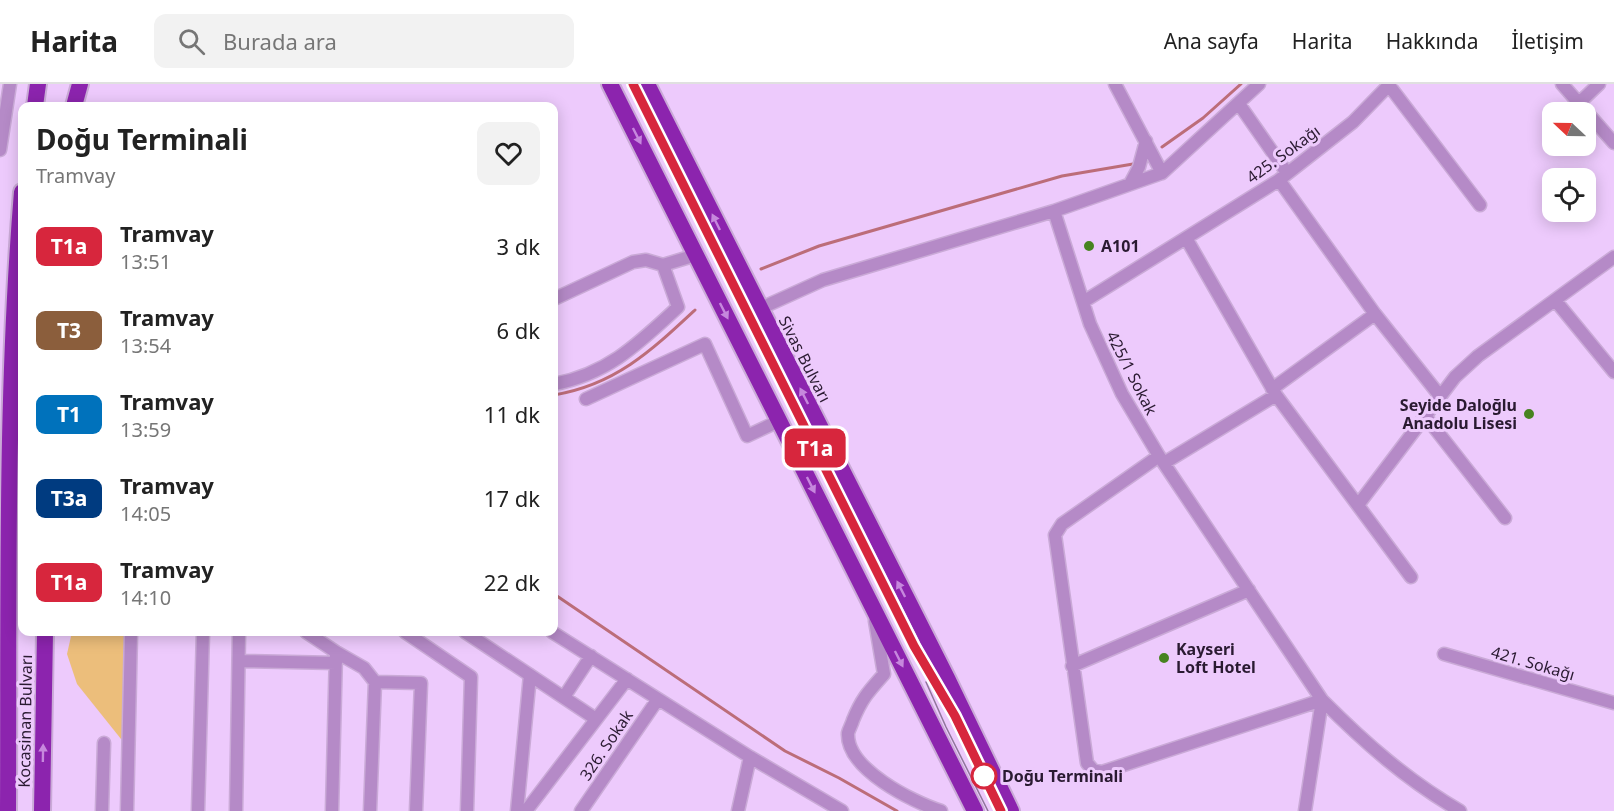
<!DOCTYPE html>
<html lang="tr">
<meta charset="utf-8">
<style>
:root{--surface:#fff;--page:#f2f2f2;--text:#222;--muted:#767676;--line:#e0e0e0}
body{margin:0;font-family:"Noto Sans",sans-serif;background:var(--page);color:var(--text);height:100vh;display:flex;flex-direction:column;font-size:22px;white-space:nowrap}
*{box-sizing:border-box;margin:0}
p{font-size:20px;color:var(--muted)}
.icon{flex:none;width:33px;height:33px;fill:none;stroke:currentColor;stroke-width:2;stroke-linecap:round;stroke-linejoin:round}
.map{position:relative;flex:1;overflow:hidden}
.side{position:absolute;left:18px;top:18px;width:540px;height:534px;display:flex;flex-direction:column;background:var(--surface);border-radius:12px;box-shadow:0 3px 15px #0003}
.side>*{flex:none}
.badge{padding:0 12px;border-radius:9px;font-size:21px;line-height:39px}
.needle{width:39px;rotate:292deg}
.controls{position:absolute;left:1542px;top:18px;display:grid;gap:12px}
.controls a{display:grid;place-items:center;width:54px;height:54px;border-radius:12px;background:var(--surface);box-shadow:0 3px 15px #0003;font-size:30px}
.map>.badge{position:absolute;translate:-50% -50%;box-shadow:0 0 0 3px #fff}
.round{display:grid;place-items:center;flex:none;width:63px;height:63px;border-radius:12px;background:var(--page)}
.overview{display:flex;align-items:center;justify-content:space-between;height:102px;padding:0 18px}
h1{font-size:28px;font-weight:700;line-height:45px}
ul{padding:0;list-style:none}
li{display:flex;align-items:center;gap:18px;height:84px;padding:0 18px}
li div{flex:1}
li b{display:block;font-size:22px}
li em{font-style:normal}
li .badge{min-width:66px;font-weight:700;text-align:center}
header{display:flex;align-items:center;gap:36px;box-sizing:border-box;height:84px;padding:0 30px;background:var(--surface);border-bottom:2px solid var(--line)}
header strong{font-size:28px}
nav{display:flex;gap:33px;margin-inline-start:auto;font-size:21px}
.search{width:420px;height:54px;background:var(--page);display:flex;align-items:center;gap:15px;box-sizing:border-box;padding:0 21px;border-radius:12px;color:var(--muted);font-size:22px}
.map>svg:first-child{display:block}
.green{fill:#ecbe7b}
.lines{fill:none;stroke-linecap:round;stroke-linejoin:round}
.stream{stroke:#bc6d79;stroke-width:3}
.minor-casing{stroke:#caaad7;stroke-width:15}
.trunk-casing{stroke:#caaad7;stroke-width:20}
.minor{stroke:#b58ac7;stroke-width:12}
.trunk{stroke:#8c24ae;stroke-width:16}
.tram{stroke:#90769b;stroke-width:1.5}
.oneway{fill:#c688dd}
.line-casing{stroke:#fff;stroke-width:14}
.line{stroke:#d7263d;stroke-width:9}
.poi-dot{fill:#478320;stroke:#edcafc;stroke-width:2}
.stop-dot{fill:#fff;stroke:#d7263d;stroke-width:3}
.labels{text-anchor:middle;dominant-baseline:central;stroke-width:6;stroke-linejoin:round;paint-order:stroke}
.street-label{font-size:16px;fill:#2a1a31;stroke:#edcafc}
.poi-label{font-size:16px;font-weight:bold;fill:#2a1a31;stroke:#edcafc;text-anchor:start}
.stop-label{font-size:16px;font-weight:bold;fill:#2a1a31;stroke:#edcafc;text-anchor:start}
</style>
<header>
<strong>Harita</strong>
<div class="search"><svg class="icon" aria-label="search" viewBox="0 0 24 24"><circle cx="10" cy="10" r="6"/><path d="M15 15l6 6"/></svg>Burada ara</div>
<nav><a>Ana sayfa</a><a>Harita</a><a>Hakkında</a><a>İletişim</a></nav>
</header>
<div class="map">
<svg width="1614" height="727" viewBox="0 0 1614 727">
<rect width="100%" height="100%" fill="#edcafc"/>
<path class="green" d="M72,548h58l-1,117 -52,-65 -10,-30z"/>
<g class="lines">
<path class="stream" d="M1162,63l41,-29 38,-34
M761,185l58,-23 243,-70 71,-12
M554,311c61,-10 97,-44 141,-85
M554,510l231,157 54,27 58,33"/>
<g class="minor-casing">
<path id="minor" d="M1115,0l47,89
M1388,0l92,121
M1562,0l52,59
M1579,19l20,-19
M1239,20l48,69
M0,66l10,-66
M1279,96l96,134 65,82
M1130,100l9,-17 7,-26
M1054,127l108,-38 97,-89
M1186,154l90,157 135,182
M554,215l79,-37 13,-2 17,5
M1555,216l59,72
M1083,218l196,-122 74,-58 37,-38
M759,225l64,-29 231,-69 36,113 32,70 37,62 163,244 -17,111
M554,300c54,-10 85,-41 124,-77l-15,-42 33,-10
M1272,305l103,-75
M586,315l119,-55 42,92 32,-15
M1426,333l79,101
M1159,372l-97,68 -7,11 32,228 6,7 9,2 220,-72c44,44 85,80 138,111
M1164,379l112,-68
M1358,421l97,-128 23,-21 136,-99
M875,537l9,53c-15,17 -22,24 -31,46 -1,4 -4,9 -5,13 -2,36 65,69 93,78
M306,548l30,20 28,16 11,14
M405,548l66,45 -4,134
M465,548l131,87
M552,548l198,125 92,54
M1444,570l170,49
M239,577l97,2
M1072,582l177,-76
M375,598l46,1 -5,128
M564,613l27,-41
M102,727l2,-68
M127,727l4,-179
M198,727l5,-179
M236,727l3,-179
M332,727l4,-159
M370,727l5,-129
M517,727l13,-136
M526,727l101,-132
M581,727l77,-112
M738,727l12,-54"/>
</g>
<g class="trunk-casing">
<path id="trunk" d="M610,0l365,727
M647,0l300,594 64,133
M35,22l3,-22
M74,22l6,-22
M8,727c1,-206 -3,-414 14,-619
M42,727l3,-179"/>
</g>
<use href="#minor" class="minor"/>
<use href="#trunk" class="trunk"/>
<path class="tram" d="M633,0l292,583 30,49 46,95
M926,598l20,45 42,84"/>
</g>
<defs><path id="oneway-solid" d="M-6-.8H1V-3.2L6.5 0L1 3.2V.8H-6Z" transform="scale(1.5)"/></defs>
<g class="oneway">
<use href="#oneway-solid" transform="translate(637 52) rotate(63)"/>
<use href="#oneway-solid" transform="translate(716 138) rotate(-116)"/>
<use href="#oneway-solid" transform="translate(724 227) rotate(63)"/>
<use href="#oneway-solid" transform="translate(804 312) rotate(-117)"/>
<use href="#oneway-solid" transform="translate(811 401) rotate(63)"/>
<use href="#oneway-solid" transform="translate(901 505) rotate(-117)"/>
<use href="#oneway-solid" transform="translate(899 575) rotate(63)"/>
<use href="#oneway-solid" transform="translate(43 669) rotate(-89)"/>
</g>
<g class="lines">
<g class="line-casing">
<path id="line" d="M633,0l281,562 41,70 46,95"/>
</g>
<use href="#line" class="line"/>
</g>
<g class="poi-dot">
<circle cx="1089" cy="162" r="6"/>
<circle cx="1529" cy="330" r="6"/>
<circle cx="1164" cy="574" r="6"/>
</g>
<circle class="stop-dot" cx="984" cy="692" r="12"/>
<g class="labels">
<g class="street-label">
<text transform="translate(1283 70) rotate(-36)">425. Sokağı</text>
<text transform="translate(805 275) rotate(63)">Sivas Bulvarı</text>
<text transform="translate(1132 289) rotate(63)">425/1 Sokak</text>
<text transform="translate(1533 579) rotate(16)">421. Sokağı</text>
<text transform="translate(25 637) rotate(-89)">Kocasinan Bulvarı</text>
<text transform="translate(606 661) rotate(-56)">326. Sokak</text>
</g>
<g class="poi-label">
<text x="1101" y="162">A101</text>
<text x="1517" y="321" text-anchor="end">Seyide Daloğlu<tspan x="1517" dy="18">Anadolu Lisesi</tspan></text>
<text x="1176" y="565">Kayseri<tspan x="1176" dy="18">Loft Hotel</tspan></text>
</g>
<g class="stop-label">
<text x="1002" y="692">Doğu Terminali</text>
</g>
</g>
</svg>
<div class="controls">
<a><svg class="needle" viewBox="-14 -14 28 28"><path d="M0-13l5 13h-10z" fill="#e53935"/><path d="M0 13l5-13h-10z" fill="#767676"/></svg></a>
<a><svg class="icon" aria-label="locate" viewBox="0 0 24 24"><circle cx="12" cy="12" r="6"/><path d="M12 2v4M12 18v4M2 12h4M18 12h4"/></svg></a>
</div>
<b class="badge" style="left:815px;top:364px;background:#d7263d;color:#fff">T1a</b>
<section class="side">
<div class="overview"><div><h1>Doğu Terminali</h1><p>Tramvay</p></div><a class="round"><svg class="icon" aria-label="heart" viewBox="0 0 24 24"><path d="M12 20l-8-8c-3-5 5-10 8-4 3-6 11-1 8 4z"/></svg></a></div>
<ul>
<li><span class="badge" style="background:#d7263d;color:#fff">T1a</span><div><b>Tramvay</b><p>13:51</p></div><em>3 dk</em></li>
<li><span class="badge" style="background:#8b5e3c;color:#fff">T3</span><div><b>Tramvay</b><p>13:54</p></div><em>6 dk</em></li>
<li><span class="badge" style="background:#0072bc;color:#fff">T1</span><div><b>Tramvay</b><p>13:59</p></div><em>11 dk</em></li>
<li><span class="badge" style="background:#003b80;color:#fff">T3a</span><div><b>Tramvay</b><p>14:05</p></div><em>17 dk</em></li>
<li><span class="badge" style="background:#d7263d;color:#fff">T1a</span><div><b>Tramvay</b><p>14:10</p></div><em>22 dk</em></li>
</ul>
</section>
</div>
